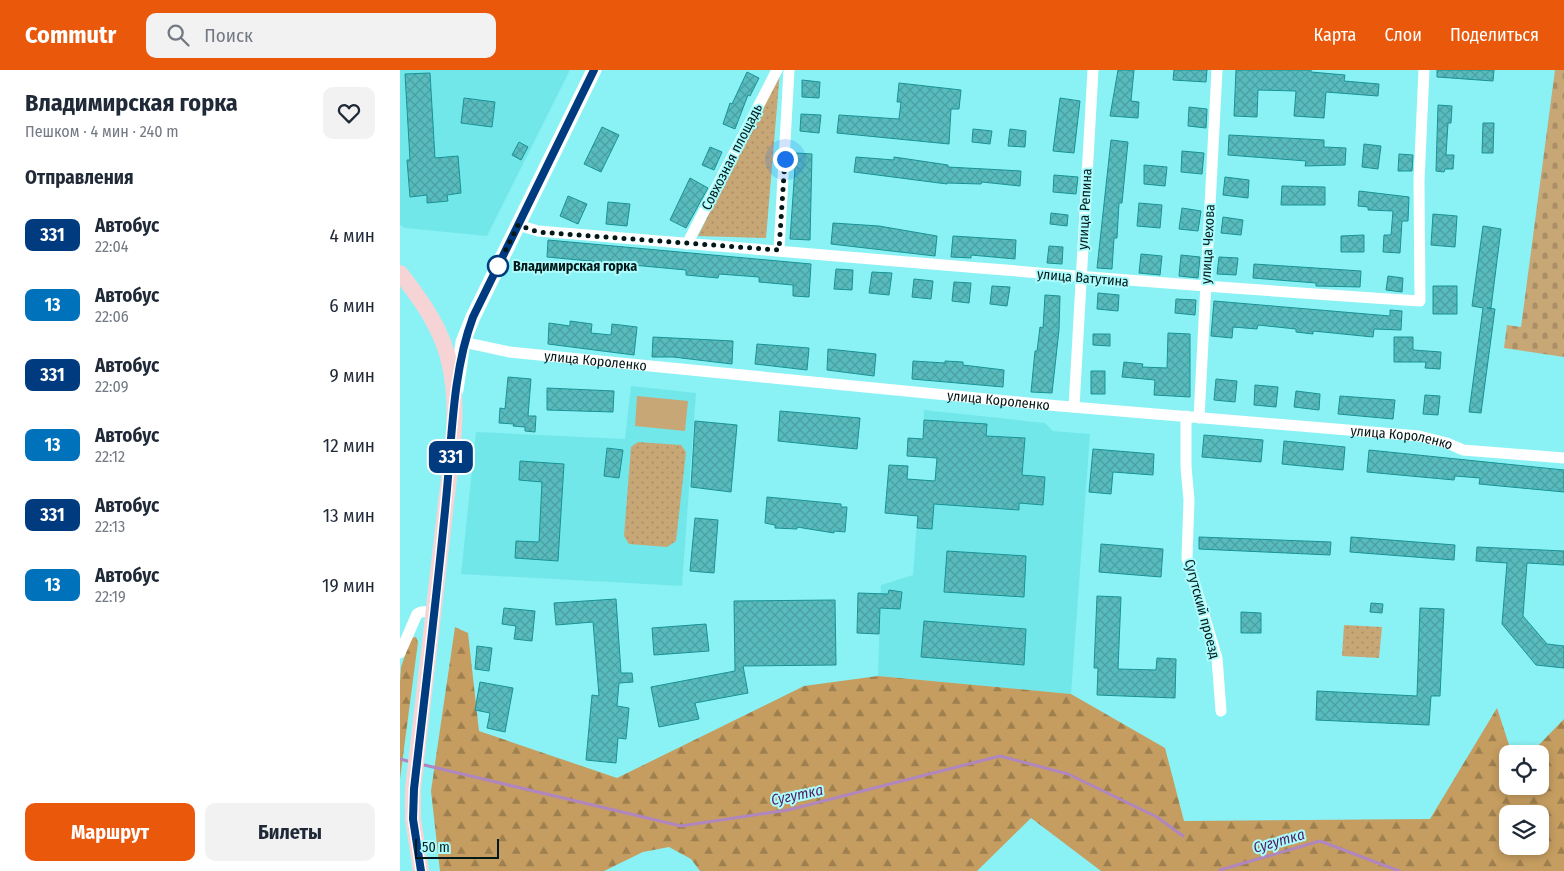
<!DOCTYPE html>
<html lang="ru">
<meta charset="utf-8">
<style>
:root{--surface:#fff;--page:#f2f2f3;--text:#1f2937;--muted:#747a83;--accent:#ea580c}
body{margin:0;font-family:"Fira Sans Condensed",sans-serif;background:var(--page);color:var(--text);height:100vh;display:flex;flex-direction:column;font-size:19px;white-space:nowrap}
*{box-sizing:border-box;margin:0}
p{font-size:16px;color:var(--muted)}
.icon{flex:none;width:28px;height:28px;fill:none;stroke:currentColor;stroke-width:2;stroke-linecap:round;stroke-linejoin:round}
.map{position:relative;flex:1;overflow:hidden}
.panel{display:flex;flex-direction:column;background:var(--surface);width:400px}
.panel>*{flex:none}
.badge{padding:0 10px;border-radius:8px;font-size:18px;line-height:32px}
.tools{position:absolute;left:1099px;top:675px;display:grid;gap:10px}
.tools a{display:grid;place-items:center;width:50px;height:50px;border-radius:10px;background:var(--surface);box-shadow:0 2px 8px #0003;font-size:25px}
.scale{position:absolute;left:15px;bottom:12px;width:84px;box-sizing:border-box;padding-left:5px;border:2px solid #031919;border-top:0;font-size:14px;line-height:18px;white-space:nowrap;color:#031919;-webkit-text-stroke:4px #acfcfd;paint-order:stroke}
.you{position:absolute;width:25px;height:25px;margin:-12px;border:4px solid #fff;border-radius:50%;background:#1a73e8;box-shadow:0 0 0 8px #1a73e833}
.map>.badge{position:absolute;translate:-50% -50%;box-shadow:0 0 0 2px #fff}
h2{padding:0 25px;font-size:19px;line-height:45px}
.round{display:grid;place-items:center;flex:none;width:52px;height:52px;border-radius:10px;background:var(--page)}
.overview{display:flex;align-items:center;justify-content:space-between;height:85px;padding:0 25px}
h1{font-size:24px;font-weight:700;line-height:38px}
.action{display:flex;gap:10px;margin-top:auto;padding:10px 25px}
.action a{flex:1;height:58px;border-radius:10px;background:var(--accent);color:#fff;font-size:20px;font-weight:700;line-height:58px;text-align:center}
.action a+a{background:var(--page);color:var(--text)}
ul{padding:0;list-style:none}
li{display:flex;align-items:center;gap:15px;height:70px;padding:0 25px}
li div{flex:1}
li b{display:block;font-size:19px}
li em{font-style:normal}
li .badge{min-width:55px;font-weight:700;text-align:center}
header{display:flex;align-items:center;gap:30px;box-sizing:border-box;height:70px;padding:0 25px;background:var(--accent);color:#fff}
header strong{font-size:24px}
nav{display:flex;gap:28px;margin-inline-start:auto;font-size:18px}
.search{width:350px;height:45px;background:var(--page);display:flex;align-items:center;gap:12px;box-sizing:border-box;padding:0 18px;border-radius:10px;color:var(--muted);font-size:19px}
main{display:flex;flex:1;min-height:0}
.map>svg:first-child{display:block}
.built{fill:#72e7ea}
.grass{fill:url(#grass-dots)}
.forest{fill:url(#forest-firs);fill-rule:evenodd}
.cemetery{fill:url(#cemetery-stones)}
.pitch{fill:#c8a777}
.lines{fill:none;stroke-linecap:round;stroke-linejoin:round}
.stream{stroke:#b086be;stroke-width:3}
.building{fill:url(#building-cross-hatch);stroke:#199295}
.minor{stroke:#fff;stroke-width:11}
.tertiary{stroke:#fff;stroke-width:15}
.secondary{stroke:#f6d4d6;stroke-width:16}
.line-casing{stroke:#fff;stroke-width:11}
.line{stroke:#003b80;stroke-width:8}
.walk{stroke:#031919;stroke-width:5;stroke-dasharray:0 9}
.stop-dot{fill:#fff;stroke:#003b80;stroke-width:2.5}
.labels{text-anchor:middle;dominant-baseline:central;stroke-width:4;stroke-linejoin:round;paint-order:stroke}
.street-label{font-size:14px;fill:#031919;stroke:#acfcfd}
.stop-label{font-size:14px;font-weight:bold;fill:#031919;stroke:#acfcfd;text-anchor:start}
.water-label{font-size:15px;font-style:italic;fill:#521e62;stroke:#acfcfd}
</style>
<header>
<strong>Commutr</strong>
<div class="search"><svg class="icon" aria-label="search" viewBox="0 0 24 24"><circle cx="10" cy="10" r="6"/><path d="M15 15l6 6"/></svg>Поиск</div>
<nav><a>Карта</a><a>Слои</a><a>Поделиться</a></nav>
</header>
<main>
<section class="panel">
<div class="overview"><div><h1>Владимирская горка</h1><p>Пешком · 4 мин · 240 m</p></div><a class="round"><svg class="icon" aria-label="heart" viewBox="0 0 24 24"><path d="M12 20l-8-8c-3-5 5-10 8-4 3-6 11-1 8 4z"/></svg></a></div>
<h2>Отправления</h2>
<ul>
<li><span class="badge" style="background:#003b80;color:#fff">331</span><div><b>Автобус</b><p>22:04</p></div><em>4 мин</em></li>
<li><span class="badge" style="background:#0072bc;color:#fff">13</span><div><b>Автобус</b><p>22:06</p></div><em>6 мин</em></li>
<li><span class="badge" style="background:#003b80;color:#fff">331</span><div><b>Автобус</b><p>22:09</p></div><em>9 мин</em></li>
<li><span class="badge" style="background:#0072bc;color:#fff">13</span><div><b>Автобус</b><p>22:12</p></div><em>12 мин</em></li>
<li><span class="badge" style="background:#003b80;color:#fff">331</span><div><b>Автобус</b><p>22:13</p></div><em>13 мин</em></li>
<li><span class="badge" style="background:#0072bc;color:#fff">13</span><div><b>Автобус</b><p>22:19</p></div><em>19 мин</em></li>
</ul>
<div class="action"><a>Маршрут</a><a>Билеты</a></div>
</section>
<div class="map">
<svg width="1164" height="801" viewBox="0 0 1164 801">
<defs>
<pattern id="grass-dots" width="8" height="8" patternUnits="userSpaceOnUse" patternTransform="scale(1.25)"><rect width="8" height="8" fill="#c8a777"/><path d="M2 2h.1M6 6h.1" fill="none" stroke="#aa8f66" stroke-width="1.8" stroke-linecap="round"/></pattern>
<pattern id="forest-firs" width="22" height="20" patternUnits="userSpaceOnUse" patternTransform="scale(1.25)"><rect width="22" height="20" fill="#c59d60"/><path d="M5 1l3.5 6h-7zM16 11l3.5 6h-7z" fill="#9e7f4e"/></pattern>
<pattern id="cemetery-stones" width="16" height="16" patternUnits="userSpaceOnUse" patternTransform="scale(1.25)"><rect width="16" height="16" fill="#c8a777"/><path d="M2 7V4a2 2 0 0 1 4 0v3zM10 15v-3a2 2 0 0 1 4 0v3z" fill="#aa8f66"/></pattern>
<pattern id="building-cross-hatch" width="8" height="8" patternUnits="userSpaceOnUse" patternTransform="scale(1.25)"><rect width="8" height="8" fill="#58bbbd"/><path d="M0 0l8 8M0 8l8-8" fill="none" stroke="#4ba0a2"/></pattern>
</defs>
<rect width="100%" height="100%" fill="#8af2f5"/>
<path class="built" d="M0,0h170l-83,166 -82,-8 -5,-3z
M231,316l65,7 -14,193 -221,-12 15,-142 149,7z
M524,340l121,13 8,8 37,3 -19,260 -193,-18 3,-91 32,-10 7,-95 15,1 2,-23 -30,-2 1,-18 15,1z"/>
<path class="grass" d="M380,1l-14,167 -68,-2z
M238,372l43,3 5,7 -10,89 -9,6 -38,-3 -5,-8 7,-89z
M944,555l38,2 -3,31 -37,-2z"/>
<path class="forest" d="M55,557l13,6 11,98 138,47 187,-92 74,-10 193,18 94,54 19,73 246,-2 67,-111 14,43 6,3h-9v32h32v-32h-10l34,-35v152h-463l-70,-53 -54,53h-277l-9,-12 -22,-12 -26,5 -39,19h-164l-9,-80zM1108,744h32v32h-32z
M16,567l2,5 -18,137v-97l1,-15 10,-29z"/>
<path class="cemetery" d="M1155,0h9v287l-60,-9 3,-23 14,2z"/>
<path class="pitch" d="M237,326l51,5 -3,30 -50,-5z"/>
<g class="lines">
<path class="stream" d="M0,689l11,3
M20,694l261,62 107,-16 212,-54 68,18 89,43 26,19
M820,800l100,-29 79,30"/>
</g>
<path class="building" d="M718,0h16l-3,31 8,1 -1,16 -28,-2z
M774,0h33l-1,12 -33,-2z
M836,0h75v2l34,3 -1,6 35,3 -1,12 -52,-4 -2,26 -30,-2 2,-25 -38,-1 -1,27 -23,-1z
M1037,0h57l-1,11 -56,-4z
M347,2l12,6 -9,18 -2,-1 -13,34 -12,-5 7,-21 2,1z
M30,3l5,85 23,-2 3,37 -14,2 1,6 -21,2v-8l-17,2 -3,-37h3l-5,-86z
M402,10l18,2 -1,16 -17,-1z
M499,13l62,7 -2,19h-8l-2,35 -112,-11 2,-18 60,4 2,-17h-4z
M64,28l31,4 -3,25 -31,-4z
M660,28l20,3 -6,52 -21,-2z
M1038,35l14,1 -1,17h-3l-2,32h8l-1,14h-8l-1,3 -8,-1z
M789,37l18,2 -1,19 -18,-2z
M401,44l20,1 -2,18 -19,-2z
M1083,53h11l-1,30h-11z
M202,57l17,8 -18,37 -17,-8z
M573,59l19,2 -2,13 -18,-2z
M610,59l16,2 -1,16 -17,-1z
M829,65l95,5v7l22,1 -1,17 -40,1 1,-5 -78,-6z
M711,70l17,2 -6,61h-3l-2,35h-3l-2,31 -15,-1z
M119,72l9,5 -7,13 -9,-5z
M964,74l17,2 -3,23 -16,-2z
M310,77l12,5 -8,18 -12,-5z
M782,81l22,2 -2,21 -21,-2z
M396,83l16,1 -2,86 -20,-1z
M999,84l14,1 -1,16h-14z
M456,87l38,3v-3l54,8v2l73,4 -1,15 -38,-4 -1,2 -34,-1v1l-93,-12z
M744,95l23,2 -2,19 -21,-2z
M654,105l24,2 -2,17 -23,-2z
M825,107l24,3 -1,18 -25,-3z
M290,108l18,10 -22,40 -16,-8z
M882,116l43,1v18h-44z
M959,121l50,6 -1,24h-6l-2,32 -17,-1 1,-17h7l2,-24 -25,-1v-3l-10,-1z
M168,126l19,8 -9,20 -18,-8z
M208,132l22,2 -3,22 -21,-2z
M739,133l23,2 -2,23 -23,-2z
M782,138l19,3 -3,20 -19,-2z
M651,143l17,2 -1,11 -17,-2z
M1033,144l24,2 -2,31 -24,-2z
M823,147l20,3 -2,15 -20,-2z
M433,153l46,3 58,10 -2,20 -104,-12z
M1083,156l18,3 -10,79h-4l8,1 -14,104 -12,-1 14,-104 -11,-2z
M964,165v17h-23v-16z
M553,166l63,4 -1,19 -44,-4v3l-20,-1z
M148,170l263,24 -2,33 -16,-1v-11l-34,-3v-5l-40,-3 -1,4 -32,-3v-5l-139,-13z
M649,176l14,1 -1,17 -15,-1z
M741,184l21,2 -2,19 -21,-2z
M781,185l19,2 -2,21 -19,-2z
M819,187l19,1 -2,17 -19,-1z
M854,194l107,7 -1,16 -44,-1v-3l-63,-5z
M436,199l17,1 -1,20 -18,-1z
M472,202l20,1 -3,22 -20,-2z
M988,206l15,2 -1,14 -16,-2z
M514,209l19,2 -2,18 -19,-2z
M554,212l17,1 -2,20 -17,-2z
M592,216l18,1 -3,19 -17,-2z
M1033,216h24v28h-24z
M698,223l21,2 -1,16 -21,-2z
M645,225l15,1 -1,34 -7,63 -21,-1 4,-41h2l3,-24 3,1z
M776,229l20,1 -1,15 -20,-2z
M814,231l176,15v-6l12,1 -1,19 -27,-1 -1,8 -60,-6v3l-17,-2v-3l-38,-4 -1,4 -24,-2 -1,11 -21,-2z
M170,251l22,3 -1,9 20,2 1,-11 25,3 -3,28 -86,-11 1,-21 21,3z
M768,263l22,1v63l-36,-2 1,-15 -33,-3 2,-15 19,2 -1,3 25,1z
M693,264h17v12l-17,-1z
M253,267l80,4 -1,23 -59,-7h-21z
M994,267h19v13l28,2 -1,17 -15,-1 1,-6h-32z
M357,274l52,4 -2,22 -52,-6z
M428,279l48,5 -2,22 -47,-6z
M513,291l32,2v-2l18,1v3l41,5 -1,17 -91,-8z
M691,301h14v23h-14z
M108,307l23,2 -3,37h8l-1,16 -10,-1v-4l-12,-1 1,-2 -15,-1 1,-15 5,1z
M816,309l21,2 -2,21 -21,-2z
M855,315l23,2 -2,20 -22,-2z
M147,318l67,3 -1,21 -66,-2z
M896,321l24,3 -1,16 -25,-3z
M1025,325l15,1 -2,19 -15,-1z
M940,326l55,4 -2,19 -55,-5z
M380,341l80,7 -3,31 -79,-8z
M524,350l63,4 -1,12 39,2 -3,37 23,2 -2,28 -24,-2v7l-85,-6 -2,25 -15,-1 1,-12 -33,-3 4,-48 19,1 -1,13 28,2 2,-23 -30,-2 1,-18 15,1z
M295,351l42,4 -6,67 -40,-5z
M804,365l59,5 -2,22 -59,-5z
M884,371l61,6 -2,23 -61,-6z
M207,378l16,2 -4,28 -15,-2z
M693,379l61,5 -1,21 -40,-3 -2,22 -22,-2z
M969,380l195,20v22l-85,-8 1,-6 -25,-2 -1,4 -87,-8z
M120,391l44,3 -6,97 -43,-3 1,-17 23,1 3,-60 -23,-2z
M367,427l74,7v3h6l-2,25 -11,-1v2l-37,-6v2l-22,-1v-3l-10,-2z
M295,448l23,2 -4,53 -24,-2z
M799,467l132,5 -1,13 -131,-6z
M951,467l104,8 -1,15 -104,-8z
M701,474l62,5 -2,28 -62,-5z
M1077,477l87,4v14l-37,-2 -4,53 24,28 17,2v22l-28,-3 -34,-41 5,-61 -31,-2z
M547,481l79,5 -2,41 -80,-5z
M489,520l13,2 -2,17 -20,-1 -1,26 -22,-1 1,-40 30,1z
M697,526l24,1 -3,72 38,1 1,-12 19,1 -1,39 -78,-3 1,-27h-4z
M216,529l5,74h11l1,9 -14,1 -2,23 12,2 -3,31 -8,-1 -2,25 -30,-3 6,-65 7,1 -6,-74 -37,3 -2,-22z
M435,530l1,65 -93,1 5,27 -53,10 4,16 -40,8 -8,-40 84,-16 -1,-70z
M971,533l12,1 -1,9 -12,-1z
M104,538l31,3 -3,30 -18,-2 2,-13 -14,-2z
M1020,538l24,1 -4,87h-9l-2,29 -113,-5 1,-29 100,5z
M841,542l20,1v20h-20z
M524,551l102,8 -2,36 -103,-8z
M306,554l3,27 -55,4 -2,-27z
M77,576l15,2 -3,23 -14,-2z
M80,612l33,6 -8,44 -18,-4 3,-15 -15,-3z"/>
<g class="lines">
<g class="minor">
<path d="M118,155l20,6c294,24 587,51 882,70l-1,-120 5,-111"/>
<path d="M287,174l90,-174"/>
<path d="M379,180l10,-180"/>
<path id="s1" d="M63,272l46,10 121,12 418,41 371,31 28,7 16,7 101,8"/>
<path d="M674,337l19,-337"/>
<path d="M786,346v51l3,33 -2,58 30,100 4,53"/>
<path d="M799,348l18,-348"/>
<path d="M0,583l17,-39 4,-2 13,-1"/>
</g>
<path class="tertiary" d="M56,320l7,-48 10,-25 121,-247"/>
<path class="secondary" d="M0,203c22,28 43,57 50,93 11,50 -1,104 -6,155 -10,89 -20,178 -31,268v30l8,52"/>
</g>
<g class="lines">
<g class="line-casing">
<path id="line" d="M21,801l-8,-52 1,-30c11,-97 23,-193 32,-289 6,-60 6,-127 27,-183l121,-247"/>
</g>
<use href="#line" class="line"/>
<path class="walk" d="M98,196l20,-41 20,7 241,18 6,-91"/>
</g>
<circle class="stop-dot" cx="98" cy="196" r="10"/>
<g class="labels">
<g class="street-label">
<text transform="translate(332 87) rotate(-63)">Совхозная площадь</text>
<text transform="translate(685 139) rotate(-87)">улица Репина</text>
<text transform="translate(808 174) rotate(-87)">улица Чехова</text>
<text transform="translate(683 208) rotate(5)">улица Ватутина</text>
<text stroke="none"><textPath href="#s1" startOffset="134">улица Короленко</textPath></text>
<text stroke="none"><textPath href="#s1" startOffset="539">улица Короленко</textPath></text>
<text stroke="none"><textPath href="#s1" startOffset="944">улица Короленко</textPath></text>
<text transform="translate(802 539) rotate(75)">Сугутский проезд</text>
</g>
<g class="stop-label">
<text x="113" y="196">Владимирская горка</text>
</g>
<g class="water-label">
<text transform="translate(397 725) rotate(-12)">Сугутка</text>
<text transform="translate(879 771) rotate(-16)">Сугутка</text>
</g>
</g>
</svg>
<div class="tools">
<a><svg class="icon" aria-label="locate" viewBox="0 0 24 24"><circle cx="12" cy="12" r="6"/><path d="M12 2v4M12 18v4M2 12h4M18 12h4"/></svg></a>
<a><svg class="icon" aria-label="layers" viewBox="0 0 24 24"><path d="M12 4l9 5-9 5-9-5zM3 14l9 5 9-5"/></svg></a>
</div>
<div class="scale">50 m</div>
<div class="you" style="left:385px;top:89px"></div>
<b class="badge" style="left:51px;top:387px;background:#003b80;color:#fff">331</b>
</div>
</main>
